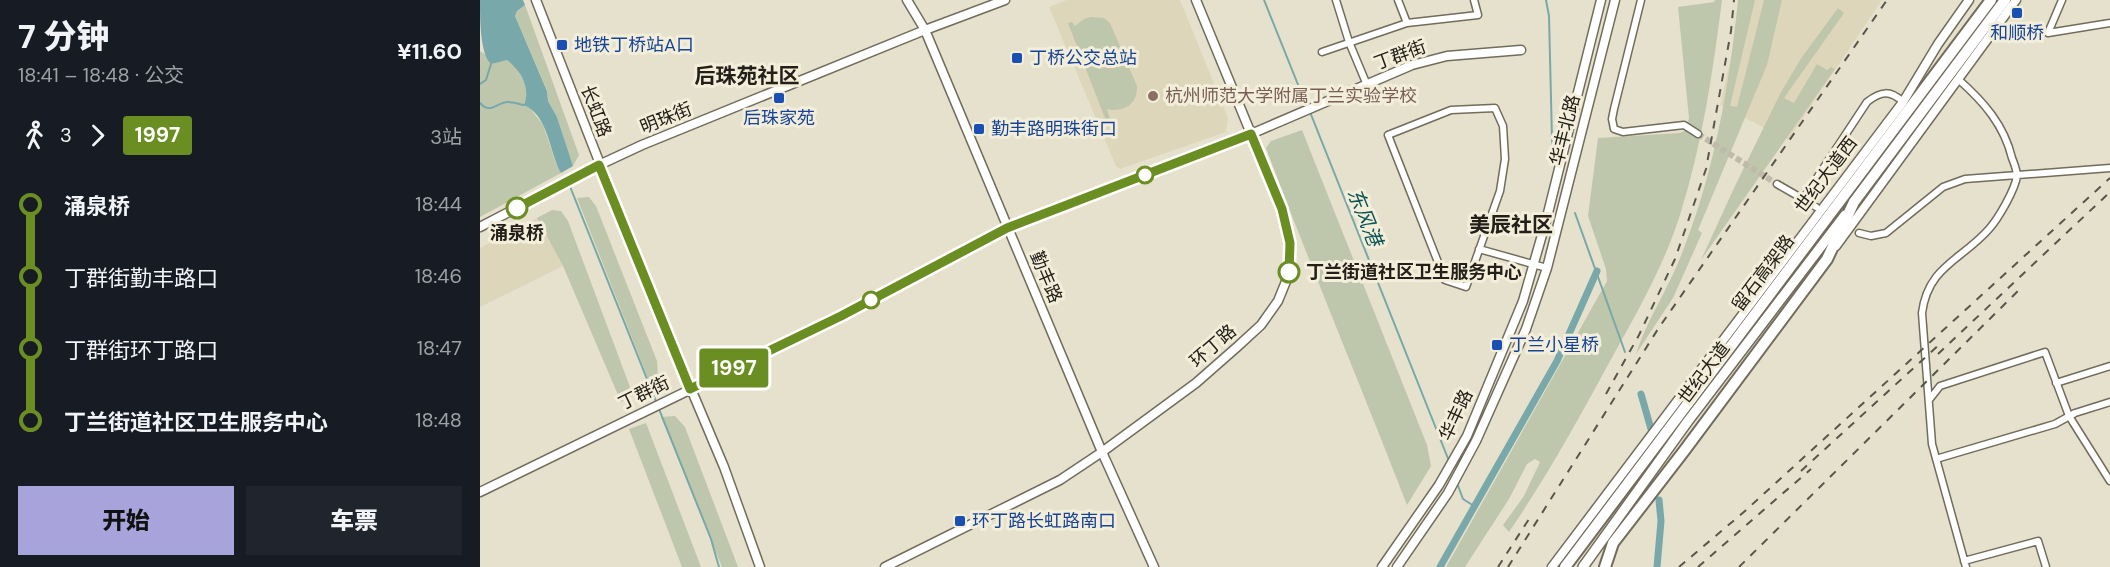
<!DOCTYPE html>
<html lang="zh">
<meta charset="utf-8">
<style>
:root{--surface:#171b24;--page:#20242c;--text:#f1f3f6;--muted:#9ea1a6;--accent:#a8a4db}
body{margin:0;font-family:"DM Sans","Noto Sans SC",sans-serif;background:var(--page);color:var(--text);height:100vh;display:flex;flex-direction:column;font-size:22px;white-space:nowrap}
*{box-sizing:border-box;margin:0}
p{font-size:20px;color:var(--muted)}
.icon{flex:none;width:33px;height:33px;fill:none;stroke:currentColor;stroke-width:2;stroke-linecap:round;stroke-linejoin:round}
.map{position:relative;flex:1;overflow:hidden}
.details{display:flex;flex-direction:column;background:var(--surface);width:480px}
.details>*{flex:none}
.badge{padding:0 12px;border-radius:4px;font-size:21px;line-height:39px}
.map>.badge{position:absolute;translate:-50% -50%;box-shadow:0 0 0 3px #fff}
.legs{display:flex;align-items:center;gap:9px;height:66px;padding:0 18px;font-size:20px}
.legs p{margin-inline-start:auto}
.head{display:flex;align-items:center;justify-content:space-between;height:102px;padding:0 18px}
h1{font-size:33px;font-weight:800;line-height:45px}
.action{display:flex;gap:12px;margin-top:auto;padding:12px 18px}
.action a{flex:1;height:69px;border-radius:0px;background:var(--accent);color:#111;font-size:24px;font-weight:800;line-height:69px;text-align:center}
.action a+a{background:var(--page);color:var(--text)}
ul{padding:0 18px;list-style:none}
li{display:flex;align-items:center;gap:21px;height:72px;font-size:22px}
li i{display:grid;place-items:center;width:9px;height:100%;margin:0 8px;background:currentColor}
li i::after{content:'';width:15px;height:15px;margin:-8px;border:4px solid;border-radius:50%;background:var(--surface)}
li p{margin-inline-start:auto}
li:first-child i{background:linear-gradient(#0000 50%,currentColor 0)}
li:last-child i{background:linear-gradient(currentColor 50%,#0000 0)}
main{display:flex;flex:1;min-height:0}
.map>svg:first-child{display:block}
.built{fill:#ded6bb}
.green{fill:#bec7ac}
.water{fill:#78a8a9}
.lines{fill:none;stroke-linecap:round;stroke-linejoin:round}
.stream{stroke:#78a8a9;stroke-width:2}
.canal{stroke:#78a8a9;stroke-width:7}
.street-tunnel{stroke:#bfbaa9;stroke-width:6;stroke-dasharray:6 3;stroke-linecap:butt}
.street-casing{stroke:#716c5b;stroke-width:9}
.secondary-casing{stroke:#716c5b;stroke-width:11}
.primary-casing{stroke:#716c5b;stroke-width:12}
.highway-casing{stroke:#716c5b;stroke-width:14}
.street{stroke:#fff;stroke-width:6}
.secondary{stroke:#fff;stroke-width:8}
.primary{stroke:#fff;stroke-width:9}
.highway{stroke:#fff;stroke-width:10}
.rail{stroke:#58554b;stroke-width:2;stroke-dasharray:8 8;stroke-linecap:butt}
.line-1-casing{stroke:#fff;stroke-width:14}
.line-1{stroke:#6b8e23;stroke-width:9}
.transit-dot{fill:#1a4fb4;stroke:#f3eeda;stroke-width:2}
.education-dot{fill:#8d6e63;stroke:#f3eeda;stroke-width:2}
.stop-1-dot{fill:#fff;stroke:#6b8e23;stroke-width:3}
.labels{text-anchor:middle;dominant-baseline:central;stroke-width:6;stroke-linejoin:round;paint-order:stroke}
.transit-label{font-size:18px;fill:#164399;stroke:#f3eeda;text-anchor:start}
.street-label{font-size:18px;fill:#222019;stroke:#f3eeda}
.education-label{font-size:18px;fill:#785e54;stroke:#f3eeda;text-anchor:start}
.stop-label{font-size:18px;font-weight:bold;fill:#222019;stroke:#f3eeda}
.water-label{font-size:20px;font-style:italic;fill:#0d5556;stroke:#f3eeda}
.quarter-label{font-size:21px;font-weight:bold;fill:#222019;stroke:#f3eeda}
</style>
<main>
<section class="details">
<div class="head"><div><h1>7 分钟</h1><p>18:41 – 18:48 · 公交</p></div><b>¥11.60</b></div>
<div class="legs"><svg class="icon" aria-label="walk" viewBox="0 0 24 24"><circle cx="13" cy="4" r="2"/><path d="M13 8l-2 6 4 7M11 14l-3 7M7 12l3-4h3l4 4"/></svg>3<svg class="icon" aria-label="forward" viewBox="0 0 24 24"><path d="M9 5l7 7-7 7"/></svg><b class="badge" style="background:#6b8e23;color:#fff">1997</b><p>3站</p></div>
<ul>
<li><i style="color:#6b8e23"></i><b>涌泉桥</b><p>18:44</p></li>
<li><i style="color:#6b8e23"></i><span>丁群街勤丰路口</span><p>18:46</p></li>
<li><i style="color:#6b8e23"></i><span>丁群街环丁路口</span><p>18:47</p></li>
<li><i style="color:#6b8e23"></i><b>丁兰街道社区卫生服务中心</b><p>18:48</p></li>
</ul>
<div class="action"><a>开始</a><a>车票</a></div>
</section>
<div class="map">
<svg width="1630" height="567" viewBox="0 0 1630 567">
<rect width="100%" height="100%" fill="#e6e1cd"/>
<path class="built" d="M587,0h113l48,118 -2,14 -106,37 -4,-3 -67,-159z
M1264,0h138l-94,140 -68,-35z
M57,218l26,48 -83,41v-59z"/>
<path class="green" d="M1235,0h7c-9,72 -20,145 -42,215 -16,51 -45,101 -71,148 -31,57 -63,115 -100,169l-6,-7 21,-29 16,-34 -5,-3 -8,5 -18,35 -44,68h-19l161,-286 -1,-12 -18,-53 10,-78 82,-5 6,-3 3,-12 -11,-111 36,-5z
M1258,0h17l-25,106 7,1 27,-107h18l-15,65 -69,165 4,3 -29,65 -37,56c10,-32 29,-60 42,-91 35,-84 51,-173 60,-263z
M45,5l54,150 -6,11 -16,-49 -9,-16 -1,-11 -32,-74 2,-5z
M1358,8l6,5 -60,85 10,5 23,-39 10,6 4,-3 4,2 -134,191 34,-74 46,-94 21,-35z
M611,17l13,1 6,5 27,63c1,18 -13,27 -30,23l3,10 -4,2 -38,-98 4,-1 3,4 9,-7z
M0,51l16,10 11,-1 9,7 11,20 -1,12 4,9 13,17 13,38 5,10 -81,44z
M822,130l125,315 4,21 -24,39c-46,-119 -96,-237 -141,-357l5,-7z
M109,197l7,9 61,155 1,15 -7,10 -74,-188z
M72,210l9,1 7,10 65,174 -12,7 -58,-136 -26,-48z
M195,416l10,11 53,140h-16l-4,-10 -57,-140z
M166,423l55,144h-19l-53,-138z"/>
<path class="water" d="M0,0h43l2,5 -8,6 -2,5 32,75 1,10 9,16 16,49 -12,7c-12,-21 -12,-57 -37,-68 7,-17 -3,-34 -17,-45l-16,4c-11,-10 -11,-45 -11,-64z"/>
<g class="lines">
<path class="stream" d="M784,0l43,107
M1066,0l3,16 3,124 3,20
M0,84l6,-4 5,-16
M0,103c10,12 17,-1 28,-1 5,0 11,2 16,3
M830,112l139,349
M89,184l142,355 8,28
M1095,213l50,139
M977,483l6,16 11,7"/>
<path class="canal" d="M1161,394l10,35
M960,567l117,-206 40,-90
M1177,567l4,-46 -2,-21"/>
<path class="street-tunnel" d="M1218,134l79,50"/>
<g class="street-casing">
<path id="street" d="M856,0l13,42 18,43
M918,0l9,23
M1161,0l-27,109 -2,10 2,10 9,3 61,-7 14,9
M1582,0l-14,33 62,-10
M842,52l85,-29 71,-8 -4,-15
M1478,79c26,23 46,46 54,79 2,5 5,13 5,18 -2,14 -19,43 -28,53 -27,31 -61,37 -67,84l10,131 34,123
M1015,108l8,18 2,33 -5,32 -34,96 -21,-7 -57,-145 63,-25z
M1297,184l26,15
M1336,207l-13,-8 64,-97c14,-11 23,-12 36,0
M1379,233l12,3 15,-3 57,-46 22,-8 145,-11
M999,249l68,19
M1576,383l54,-17
M1449,400l11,-14 105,-34 24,64 41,65
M1456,459l119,-35 20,-11 35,-11
M1484,561l74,-20 8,26"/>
</g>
<g class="secondary-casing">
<path id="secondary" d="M56,0l112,287 76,180 36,100
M427,0l18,30 177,422 52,115
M0,227l119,-62 43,-20 283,-115 80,-30
M1356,246l180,-246
M0,492l361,-176 166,-88 244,-94 161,-69 35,-9 74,-6
M405,567l175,-87 42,-28 94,-69 41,-36 24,-22 17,-24 11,-27 1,-31 -8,-34 -86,-209
M902,567l57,-82 28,-49 56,-135 23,-80 55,-221
M917,567l51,-74 28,-52 50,-112 21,-61 68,-268
M1072,567l351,-465 35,-58 31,-44"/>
</g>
<g class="primary-casing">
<path id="primary" d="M1103,567l105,-146 157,-206"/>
</g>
<g class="highway-casing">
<path id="highway" d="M1085,567l426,-567
M1125,567l8,-24 71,-92 143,-192 27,-57 151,-202"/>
</g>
<use href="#street" class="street"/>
<use href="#secondary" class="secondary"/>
<use href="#primary" class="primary"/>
<use href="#highway" class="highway"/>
<path class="rail" d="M1458,354l172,-162
M1126,394l33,-59 36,-76 31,-90 25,-138 3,-31
M1321,471l140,-128
M1018,567l31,-48
M1028,567l150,-238 229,-329
M1199,567l66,-56 365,-333
M1218,567l113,-98
M1259,567l284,-281"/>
</g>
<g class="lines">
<g class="line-1-casing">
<path id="line-1" d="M37,208l82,-43 91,224 151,-73 166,-88 244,-94 31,75 8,34 -1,29"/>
</g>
<use href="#line-1" class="line-1"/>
</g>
<g class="transit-dot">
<rect x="1531" y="7" width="12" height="12" rx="3"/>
<rect x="76" y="39" width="12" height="12" rx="3"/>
<rect x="531" y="52" width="12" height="12" rx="3"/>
<rect x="293" y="92" width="12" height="12" rx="3"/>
<rect x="493" y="123" width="12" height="12" rx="3"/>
<rect x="1011" y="339" width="12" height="12" rx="3"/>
<rect x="474" y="515" width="12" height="12" rx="3"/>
</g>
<circle class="education-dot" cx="673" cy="96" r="6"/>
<g class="stop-1-dot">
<circle cx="665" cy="175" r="8"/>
<circle cx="37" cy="208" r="10"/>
<circle cx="809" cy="272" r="10"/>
<circle cx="391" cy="300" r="8"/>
</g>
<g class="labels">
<g class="transit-label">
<text x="1537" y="33" text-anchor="middle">和顺桥</text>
<text x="94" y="45">地铁丁桥站A口</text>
<text x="549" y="58">丁桥公交总站</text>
<text x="299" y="118" text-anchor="middle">后珠家苑</text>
<text x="511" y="129">勤丰路明珠街口</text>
<text x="1029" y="345">丁兰小星桥</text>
<text x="492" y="521">环丁路长虹路南口</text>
</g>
<g class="street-label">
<text transform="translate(920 55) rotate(-20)">丁群街</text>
<text transform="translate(116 111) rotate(69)">长虹路</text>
<text transform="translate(186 118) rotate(-22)">明珠街</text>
<text transform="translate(1085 130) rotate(-76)">华丰北路</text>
<text transform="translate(1346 175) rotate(-53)">世纪大道西</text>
<text transform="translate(1283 273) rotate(-53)">留石高架路</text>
<text transform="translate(566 277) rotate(67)">勤丰路</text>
<text transform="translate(733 346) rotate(-41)">环丁路</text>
<text transform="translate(1224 373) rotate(-53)">世纪大道</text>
<text transform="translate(164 393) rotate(-26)">丁群街</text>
<text transform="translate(976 415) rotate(-65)">华丰路</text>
</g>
<g class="education-label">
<text x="685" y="96">杭州师范大学附属丁兰实验学校</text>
</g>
<g class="stop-label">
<text x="37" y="233">涌泉桥</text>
<text x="826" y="272" text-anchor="start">丁兰街道社区卫生服务中心</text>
</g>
<g class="water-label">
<text transform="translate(885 217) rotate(68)">东风港</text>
</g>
<g class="quarter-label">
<text x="267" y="76">后珠苑社区</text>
<text x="1031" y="225">美辰社区</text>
</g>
</g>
</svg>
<b class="badge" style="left:254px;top:368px;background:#6b8e23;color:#fff">1997</b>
</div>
</main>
